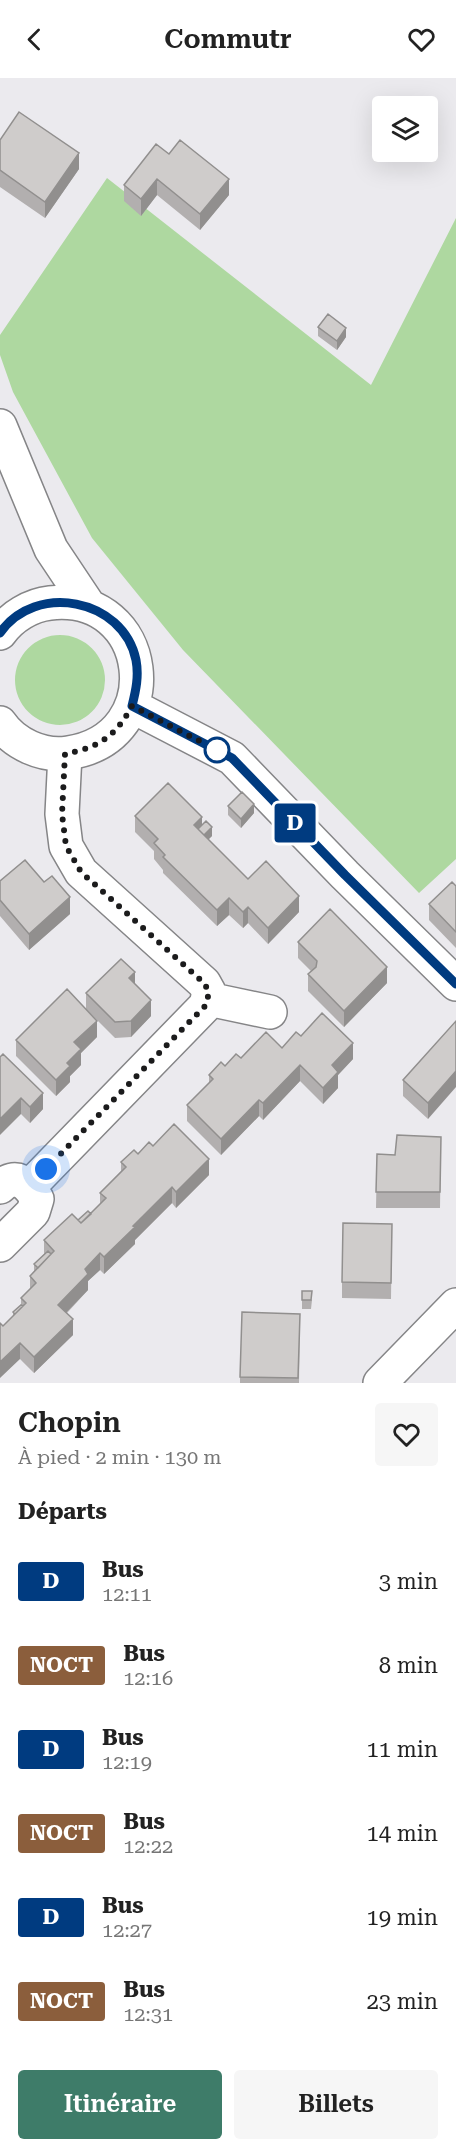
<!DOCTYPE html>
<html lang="fr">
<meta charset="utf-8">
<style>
:root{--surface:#fff;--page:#f6f6f6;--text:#222;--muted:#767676;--accent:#3e7c69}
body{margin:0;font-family:"Roboto Serif",serif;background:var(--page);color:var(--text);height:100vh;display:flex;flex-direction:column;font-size:22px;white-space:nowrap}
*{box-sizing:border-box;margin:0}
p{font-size:20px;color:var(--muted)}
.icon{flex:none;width:33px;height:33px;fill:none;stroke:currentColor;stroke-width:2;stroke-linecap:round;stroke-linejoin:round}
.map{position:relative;height:1305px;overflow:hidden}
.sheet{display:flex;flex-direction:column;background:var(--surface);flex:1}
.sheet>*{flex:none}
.badge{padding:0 12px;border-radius:4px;font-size:21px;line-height:39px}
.buttons{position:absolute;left:372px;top:18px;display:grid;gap:12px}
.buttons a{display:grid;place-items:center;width:66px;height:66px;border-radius:6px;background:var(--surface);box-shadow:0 6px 24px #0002;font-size:30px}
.you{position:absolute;width:30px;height:30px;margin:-15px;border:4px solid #fff;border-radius:50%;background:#1a73e8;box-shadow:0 0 0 9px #1a73e833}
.map>.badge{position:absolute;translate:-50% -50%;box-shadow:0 0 0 3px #fff}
h2{padding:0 18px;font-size:22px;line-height:54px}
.round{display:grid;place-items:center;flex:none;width:63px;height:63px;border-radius:6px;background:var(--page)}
.head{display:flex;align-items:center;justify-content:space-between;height:102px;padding:0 18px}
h1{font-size:28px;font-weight:600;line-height:45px}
.cta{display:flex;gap:12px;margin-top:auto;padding:12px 18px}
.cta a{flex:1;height:69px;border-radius:6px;background:var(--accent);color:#fff;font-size:24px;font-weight:600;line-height:69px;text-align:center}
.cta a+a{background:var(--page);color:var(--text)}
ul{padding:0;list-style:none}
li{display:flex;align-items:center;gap:18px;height:84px;padding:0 18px}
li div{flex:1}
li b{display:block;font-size:22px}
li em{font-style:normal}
li .badge{min-width:66px;font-weight:700;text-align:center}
header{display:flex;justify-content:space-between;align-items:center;height:78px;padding:0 18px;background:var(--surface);font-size:27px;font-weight:600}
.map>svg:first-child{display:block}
.green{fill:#aed8a0}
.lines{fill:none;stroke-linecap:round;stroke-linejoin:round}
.minor-casing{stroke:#858587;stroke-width:36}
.tertiary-casing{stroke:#858587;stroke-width:36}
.minor{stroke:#fff;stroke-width:33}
.tertiary{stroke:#fff;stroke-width:33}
.wall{fill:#b2afaf}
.shaded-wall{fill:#918f8e}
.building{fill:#cfcccb;stroke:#918f8e;stroke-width:1.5}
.line-casing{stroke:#fff;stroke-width:14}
.line{stroke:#003b80;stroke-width:9}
.walk{stroke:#1b1b1c;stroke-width:6;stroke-dasharray:0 10.8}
.stop-dot{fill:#fff;stroke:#003b80;stroke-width:3}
</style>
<header><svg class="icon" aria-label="back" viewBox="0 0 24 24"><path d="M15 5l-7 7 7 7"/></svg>Commutr<svg class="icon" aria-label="heart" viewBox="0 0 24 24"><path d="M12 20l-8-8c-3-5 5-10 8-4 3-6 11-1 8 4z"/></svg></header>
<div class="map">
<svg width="456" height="1305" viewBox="0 0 456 1305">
<rect width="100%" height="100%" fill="#ebeaee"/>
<path class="green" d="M107,100l264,207 85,-167v641l-37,34 -236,-243 -91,-112 -79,-146 -13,-37v-20z
M15 602a45 45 0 1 1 90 0a45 45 0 1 1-90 0Z"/>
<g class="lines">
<g class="minor-casing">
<path id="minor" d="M208,921l62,13
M30,1108l176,-181 3,-13 -5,-9 -123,-111 -15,-26 -4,-32 3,-60
M0,1109c16,-15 28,-4 37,12l-4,13 -33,33
M380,1305l76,-78"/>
</g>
<g class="tertiary-casing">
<path id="tertiary" d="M0,348l51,123 38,57
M0,555c11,-16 31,-28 50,-30 102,-12 121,135 18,150 -25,4 -54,-9 -68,-30
M132,628l100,52 113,117 111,109"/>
</g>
<use href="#minor" class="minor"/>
<use href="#tertiary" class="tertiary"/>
</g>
<path class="wall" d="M0,62l79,29 -34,49 -45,-31z
M169,76l60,41 -29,35 -43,-35 -16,21 -17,-15v-16z
M318,249l28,10 -9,13 -19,-14z
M228,728l26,7 -13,15 -13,-13z
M135,738l67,8 10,12 -4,3 40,40 51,33 -31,32 -20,-21 -5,5 -14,-13 -12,11 -54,-53v-3l-9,-11v-8l-19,-19z
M0,803l70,33 -41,36 -29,-34z
M456,808v62l-27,-28v-16z
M298,864l89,41 -43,44 -36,-36v-17l3,-3 -13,-13z
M135,906l16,32 -20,21 -16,1 -29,-29v-16z
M456,943l-28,98 -25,-23v-16z
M301,958l52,23 -15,16v13l-15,16 -23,-23 -37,39 -4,-4 -38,39 -34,-34v-16l22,-22v-8l32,-17 41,-10z
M97,959l-16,16v12l-11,11v6l-14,14 -40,-40v-16z
M0,979l43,52 -13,14 -9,-9z
M441,1059l-1,71h-64l1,-54 18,1z
M153,1067l56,30 -33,33 -4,-5 -37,37v4l-31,30 -4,-4 -12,11v9l-21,23 6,22 -39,38 -14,-14 -17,-33 10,-10v-4l8,-7v-7l9,-9v-13l4,-5v-7l10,-10v-14l47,-26 9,-10v-11l21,-22v-9z
M392,1146l-1,75 -49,-1v-16z
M302,1213l10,9 -1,9h-9z
M300,1236l-1,69h-59v-6z"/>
<path class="shaded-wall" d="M79,75v16l-34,49v-16z
M157,101v16l-16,21v-17z
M229,101v16l-29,35v-16z
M346,250v9l-9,13v-9z
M254,726v9l-13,15v-9z
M202,739v16l-8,-8z
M212,749v9l-11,11v-9z
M299,818v16l-31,32v-16z
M70,819v17l-41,36v-16z
M229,820v17l-12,11v-16z
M248,829v16l-5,5v-16z
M387,889v16l-43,44v-16z
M135,894v17l-6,-11z
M151,922v16l-20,21v-16z
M97,943v16l-16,16v12l-11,11v6l-14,14v-16l11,-17 7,-21z
M353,965v16l-15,16v13l-15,16v-16l9,-23z
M300,987v16l-37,39v-17z
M456,993v16l-28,32v-16z
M43,1015v16l-13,14v-16z
M21,1020v16l-21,21v-16z
M259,1022v16l-38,39v-16z
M209,1081v16l-33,33v-16z
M172,1109v16l-37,37v4l-31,30v-17l29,-31z
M100,1175v17l-12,11v9l-30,31v-16l27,-36z
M73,1241v16l-39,38v-16z
M20,1265v16l-20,19v-16z"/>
<path class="building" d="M19,34l60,41 -34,49 -45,-32v-30z
M180,62l49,39 -29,35 -43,-35 -16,20 -17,-14 32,-41 13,10z
M328,236l18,14 -9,13 -19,-14z
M168,705l34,34 -8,8 54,54 18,-18 33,35 -31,32 -20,-21 -5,5 -14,-14 -12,12 -54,-53 2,-2 -11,-12 4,-4 -23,-23z
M242,714l12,12 -13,15 -13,-13z
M206,743l6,6 -8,8 -6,-6z
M25,782l19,22 8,-6 18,21 -41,37 -29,-34v-19z
M452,804l4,4v46l-27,-28z
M330,831l57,58 -43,44 -36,-37 8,-7 1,-6 -19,-19z
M121,881l14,13 -6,6 22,22 -20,21 -16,1 -29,-29z
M67,911l30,32 -23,21 7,7 -14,14 3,3 -14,14 -40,-40z
M322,935l31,30 -21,22 6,7 -15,16 -23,-23 -37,38 -4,-3 -38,39 -34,-34 26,-26 -4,-4 12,-13 4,4 11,-12 5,4 25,-26 16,16 14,-16 5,4z
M456,943v50l-28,32 -25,-23z
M3,976l40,39 -13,14 -9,-9 -21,21v-62z
M174,1046l35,35 -33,33 -4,-5 -39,39 2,1 -31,30 -4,-4 -15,16 3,5 -30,31 15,14 -39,38 -14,-14 -20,19v-39l3,3 23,-23 -5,-5 15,-15 -6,-7 24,-25 -10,-11 28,-26 9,9 25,-25 -6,-5 26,-26 -5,-5 13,-12 4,4 11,-12 4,4z
M397,1057l44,2 -1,55h-64l1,-38 18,1z
M88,1133l3,3 -10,9 -3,-3z
M343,1145l49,1 -1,59 -49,-1z
M48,1173l3,3 -13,14 -4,-4z
M302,1213h10l-1,9h-9z
M21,1227l2,1 -8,8 -2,-2z
M242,1234l58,2 -2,64 -58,-1z"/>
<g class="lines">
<g class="line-casing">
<path id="line" d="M0,555c35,-51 123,-35 136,27 3,16 0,30 -4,46l100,52 113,117 111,109"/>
</g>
<use href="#line" class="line"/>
<path class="walk" d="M46,1091l160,-164 3,-13 -5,-9 -123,-111 -15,-26 -4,-32 3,-60c34,-7 50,-17 67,-48l85,44"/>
</g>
<circle class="stop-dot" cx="217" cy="672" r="12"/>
</svg>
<div class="buttons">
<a><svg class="icon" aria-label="layers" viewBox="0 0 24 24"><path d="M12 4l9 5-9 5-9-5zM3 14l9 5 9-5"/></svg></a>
</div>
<div class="you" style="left:46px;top:1091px"></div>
<b class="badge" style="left:295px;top:745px;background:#003b80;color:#fff">D</b>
</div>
<section class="sheet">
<div class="head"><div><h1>Chopin</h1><p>À pied · 2 min · 130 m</p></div><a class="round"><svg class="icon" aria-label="heart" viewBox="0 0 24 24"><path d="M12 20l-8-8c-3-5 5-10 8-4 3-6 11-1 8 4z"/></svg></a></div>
<h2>Départs</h2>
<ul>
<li><span class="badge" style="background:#003b80;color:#fff">D</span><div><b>Bus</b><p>12:11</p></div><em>3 min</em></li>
<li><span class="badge" style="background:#8b5e3c;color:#fff">NOCT</span><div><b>Bus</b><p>12:16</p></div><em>8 min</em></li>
<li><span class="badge" style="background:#003b80;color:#fff">D</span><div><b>Bus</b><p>12:19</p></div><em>11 min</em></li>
<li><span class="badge" style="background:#8b5e3c;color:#fff">NOCT</span><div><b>Bus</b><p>12:22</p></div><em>14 min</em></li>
<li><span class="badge" style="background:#003b80;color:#fff">D</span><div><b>Bus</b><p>12:27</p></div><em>19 min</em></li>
<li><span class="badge" style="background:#8b5e3c;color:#fff">NOCT</span><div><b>Bus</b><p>12:31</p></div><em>23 min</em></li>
</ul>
<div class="cta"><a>Itinéraire</a><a>Billets</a></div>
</section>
